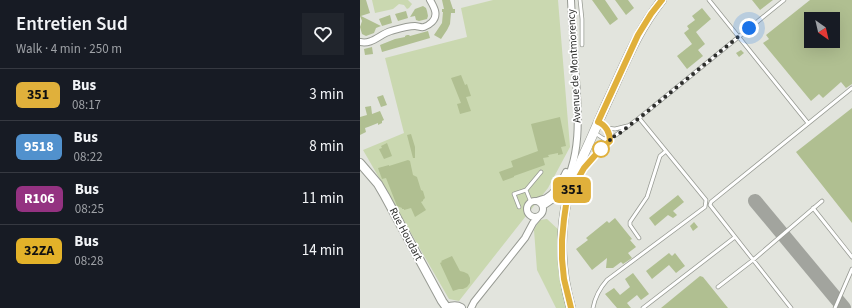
<!DOCTYPE html>
<meta charset="utf-8">
<style>
:root{--surface:#171b24;--page:#20242c;--text:#f1f3f6;--muted:#9ea1a6;--line:#363941}
body{margin:0;font-family:"Source Sans 3",sans-serif;background:var(--page);color:var(--text);height:100vh;display:flex;flex-direction:column;font-size:15px;white-space:nowrap}
*{box-sizing:border-box;margin:0}
p{font-size:13px;color:var(--muted)}
.icon{flex:none;width:22px;height:22px;fill:none;stroke:currentColor;stroke-width:2;stroke-linecap:round;stroke-linejoin:round}
.map{position:relative;flex:1;overflow:hidden}
.sheet{display:flex;flex-direction:column;background:var(--surface);width:360px}
.sheet>*{flex:none}
.badge{padding:0 8px;border-radius:6px;font-size:14px;line-height:26px}
.needle{width:26px;rotate:146deg}
.fabs{position:absolute;left:444px;top:12px;display:grid;gap:8px}
.fabs a{display:grid;place-items:center;width:36px;height:36px;border-radius:0px;background:var(--surface);box-shadow:0 4px 16px #0002;font-size:20px}
.you{position:absolute;width:20px;height:20px;margin:-10px;border:3px solid #fff;border-radius:50%;background:#1a73e8;box-shadow:0 0 0 6px #1a73e833}
.map>.badge{position:absolute;translate:-50% -50%;box-shadow:0 0 0 2px #fff}
.round{display:grid;place-items:center;flex:none;width:42px;height:42px;border-radius:0px;background:var(--page)}
.headline{display:flex;align-items:center;justify-content:space-between;height:68px;padding:0 16px}
h1{font-size:19px;font-weight:600;line-height:30px}
ul{padding:0;list-style:none}
li{display:flex;align-items:center;gap:12px;height:52px;padding:0 16px;border-top:1px solid var(--line)}
li div{flex:1}
li b{display:block;font-size:15px}
li em{font-style:normal}
li .badge{min-width:44px;font-weight:700;text-align:center}
main{display:flex;flex:1;min-height:0}
.map>svg:first-child{display:block}
.green{fill:#cad8b0}
.lines{fill:none;stroke-linecap:round;stroke-linejoin:round}
.taxiway{stroke:#a2a49e;stroke-width:14}
.building{fill:#b0bf91;fill-rule:evenodd}
.service-casing{stroke:#979a93;stroke-width:4.5}
.minor-casing{stroke:#979a93;stroke-width:8}
.tertiary-casing{stroke:#979a93;stroke-width:10}
.secondary-casing{stroke:#979a93;stroke-width:10}
.service{stroke:#fff;stroke-width:3}
.minor{stroke:#fff;stroke-width:6}
.tertiary{stroke:#fff;stroke-width:8}
.secondary{stroke:#fff;stroke-width:9}
.line-casing{stroke:#fff;stroke-width:9}
.line{stroke:#e0b03b;stroke-width:6}
.walk{stroke:#2d2e2c;stroke-width:4;stroke-dasharray:0 7.2}
.stop-dot{fill:#fff;stroke:#e0b03b;stroke-width:2}
.labels{text-anchor:middle;dominant-baseline:central;stroke-width:3.5;stroke-linejoin:round;paint-order:stroke}
.street-label{font-size:11px;fill:#2d2e2c;stroke:#fff}
</style>
<main>
<section class="sheet">
<div class="headline"><div><h1>Entretien Sud</h1><p>Walk · 4 min · 250 m</p></div><a class="round"><svg class="icon" aria-label="heart" viewBox="0 0 24 24"><path d="M12 20l-8-8c-3-5 5-10 8-4 3-6 11-1 8 4z"/></svg></a></div>
<ul>
<li><span class="badge" style="background:#e0b03b;color:#111">351</span><div><b>Bus</b><p>08:17</p></div><em>3 min</em></li>
<li><span class="badge" style="background:#5191cd;color:#fff">9518</span><div><b>Bus</b><p>08:22</p></div><em>8 min</em></li>
<li><span class="badge" style="background:#943281;color:#fff">R106</span><div><b>Bus</b><p>08:25</p></div><em>11 min</em></li>
<li><span class="badge" style="background:#e3b229;color:#111">32ZA</span><div><b>Bus</b><p>08:28</p></div><em>14 min</em></li>
</ul>
</section>
<div class="map">
<svg width="492" height="308" viewBox="0 0 492 308">
<rect width="100%" height="100%" fill="#e2e4dd"/>
<path class="green" d="M12,0h36l4,4 -3,4 -2,1 -3,-4 -5,-1 -6,5 -18,4z
M133,0h65l12,147 -22,41 -89,113 -10,-2 -86,-149 41,-17 -19,-75 82,-21 -6,-29z
M187,219l14,13 -4,24 5,10 2,12 -2,10 4,8 3,12h-13l-19,-38 -3,-40 3,-6 3,-4z"/>
<g class="lines">
<path class="taxiway" d="M395,201l89,107"/>
</g>
<path class="building" d="M0,0h6l4,13 -9,3 20,10 -5,2 -2,5 -8,3 -4,-2 -2,-7 2,-6 -2,-5z
M82,0h8l3,9h2v4h-4l-1,11 -3,6 -6,9 -7,-4 8,-12 1,-11h-1v-3h2z
M232,0h13l13,19 -8,6z
M255,0h13l6,8 -8,7z
M392,0h21l-13,10z
M450,0h42v84l-6,4 -5,-6 -18,16 -4,-4 -8,7 -48,-58 6,-4 -3,-4zM451,19h22v22h-22z
M63,6l3,2 1,3 1,5 -1,3 -8,2 -3,-1 -1,-4 -5,1 5,-8z
M342,8l9,11 -15,13 9,12 -7,6 5,6 -16,13 -10,-13 15,-12 -8,-11 5,-4 -2,-3 8,-6 -3,-4z
M46,11l2,7 -10,3 -3,-7z
M30,15l2,8 -10,3 -3,-7z
M68,31l2,7 -48,14 -2,-7 15,-6 10,-2v-1l2,-1h2l1,1z
M12,47l1,7 -8,1 -1,-6z
M381,50l3,3 -5,4 -3,-4z
M101,75l4,10 2,-1 4,12 -5,1 5,14 -11,3 -3,-10 4,-1 -10,-25z
M23,95l4,10 -6,2 -4,-10z
M11,106l1,8 8,-3 4,9 -2,1v2l-4,2v-2l-10,4 -3,1 1,4 -6,3v-18l7,-2 -2,-8z
M492,108v115l-56,-71z
M200,117l6,29 -5,1 2,7 -5,1v-2l-10,2 1,2 -6,1 2,7 -31,11v1l-11,4 -4,-9 14,-5 -2,-6 27,-10 -7,-27z
M51,134l4,13v11h-2l-6,-23z
M27,143l5,13 -8,3 -5,-10 3,-1 -1,-2z
M48,160l2,1 3,14 4,2 4,13 2,1 2,7 -2,2v1l-2,1 5,8 -11,7 -4,-9 -7,2v-1h-2v-1l-5,-2 -11,-28 -4,1 -3,-8 -1,-3 11,-3v1z
M318,195l6,7 -11,9 4,4 -4,3 -5,-3 -13,11 -6,-8z
M255,218l17,21 -2,1 6,7 -8,6 4,5 -9,6 -2,-2 -8,6h-7l1,-10 -15,12 -16,-21 12,-9 -2,-2 21,-17 2,2z
M334,222l4,5 -5,4 -3,-5z
M309,253l3,3 3,-3 10,13 -9,7 -7,-8 -17,14 -6,-8z
M92,256l8,15 4,1 4,2 2,4v5l-3,4 -4,2h-4l-6,2 -13,-28 2,-1 -1,-1z
M273,273l16,21 -8,6 -4,-5 -10,8 4,5h-14l-12,-14 9,-6 6,7 10,-8 -5,-8z
M340,276l3,1 25,31h-67z"/>
<g class="lines">
<g class="service-casing">
<path id="service" d="M220,0l2,19v26
M349,0l99,123
M247,128l8,1 12,-3
M235,133l9,6 12,-4 23,-17 145,-118
M218,179c9,-15 20,-26 32,-38 0,-8 -3,-14 -10,-18
M171,202l-1,-2 -4,-10 15,-18
M159,207l-5,-13 12,-4
M453,208l39,49
M279,238l-9,-13v-3l17,-25 13,-41 6,-5
M358,287l35,-27 69,-59
M233,308c2,-11 7,-20 14,-28l98,-73 1,-7 -67,-82
M283,308l92,-71
M431,308l-81,-103 1,-3 141,-114
M475,308l17,-39"/>
</g>
<g class="minor-casing">
<path id="minor" d="M0,42c12,3 20,-8 31,-11 7,-2 16,-5 24,-5 3,0 6,2 9,1 3,-1 6,-3 8,-5 7,-7 2,-15 -2,-22
M177,201c2,-1 6,-2 9,-3 9,-5 16,-17 20,-26
M167 209a8 8 0 1 1 16 0a8 8 0 1 1-16 0Z
M183,206c5,-4 12,-7 16,-13 25,-33 19,-87 16,-126 -1,-22 -3,-45 -4,-67
M111,308l3,-6 51,-64 8,-15 6,-7"/>
</g>
<g class="tertiary-casing">
<path id="tertiary" d="M0,163l18,21 7,12 57,105 5,7
M87,308c5,-2 9,-3 14,0"/>
</g>
<g class="secondary-casing">
<path id="secondary" d="M211,308c-10,-35 -12,-72 -4,-108 4,-16 11,-31 17,-46 9,-19 17,-39 26,-58 16,-35 28,-66 52,-96"/>
</g>
<use href="#service" class="service"/>
<use href="#minor" class="minor"/>
<use href="#tertiary" class="tertiary"/>
<use href="#secondary" class="secondary"/>
</g>
<g class="lines">
<g class="line-casing">
<path id="line" d="M211,308l-7,-29 -2,-20v-19l2,-21 3,-21 17,-30 14,-16 12,-11c0,-8 -4,-16 -12,-19l40,-87 13,-21 11,-14"/>
</g>
<use href="#line" class="line"/>
<path class="walk" d="M241,149l-3,3 12,-11v-4l6,-1 27,-21 106,-87"/>
</g>
<circle class="stop-dot" cx="241" cy="149" r="8"/>
<g class="labels">
<g class="street-label">
<text transform="translate(214 66) rotate(-93)">Avenue de Montmorency</text>
<text transform="translate(46 234) rotate(62)">Rue Houdart</text>
</g>
</g>
</svg>
<div class="fabs">
<a><svg class="needle" viewBox="-14 -14 28 28"><path d="M0-13l5 13h-10z" fill="#e53935"/><path d="M0 13l5-13h-10z" fill="#9ea1a6"/></svg></a>
</div>
<div class="you" style="left:389px;top:28px"></div>
<b class="badge" style="left:212px;top:190px;background:#e0b03b;color:#111">351</b>
</div>
</main>
